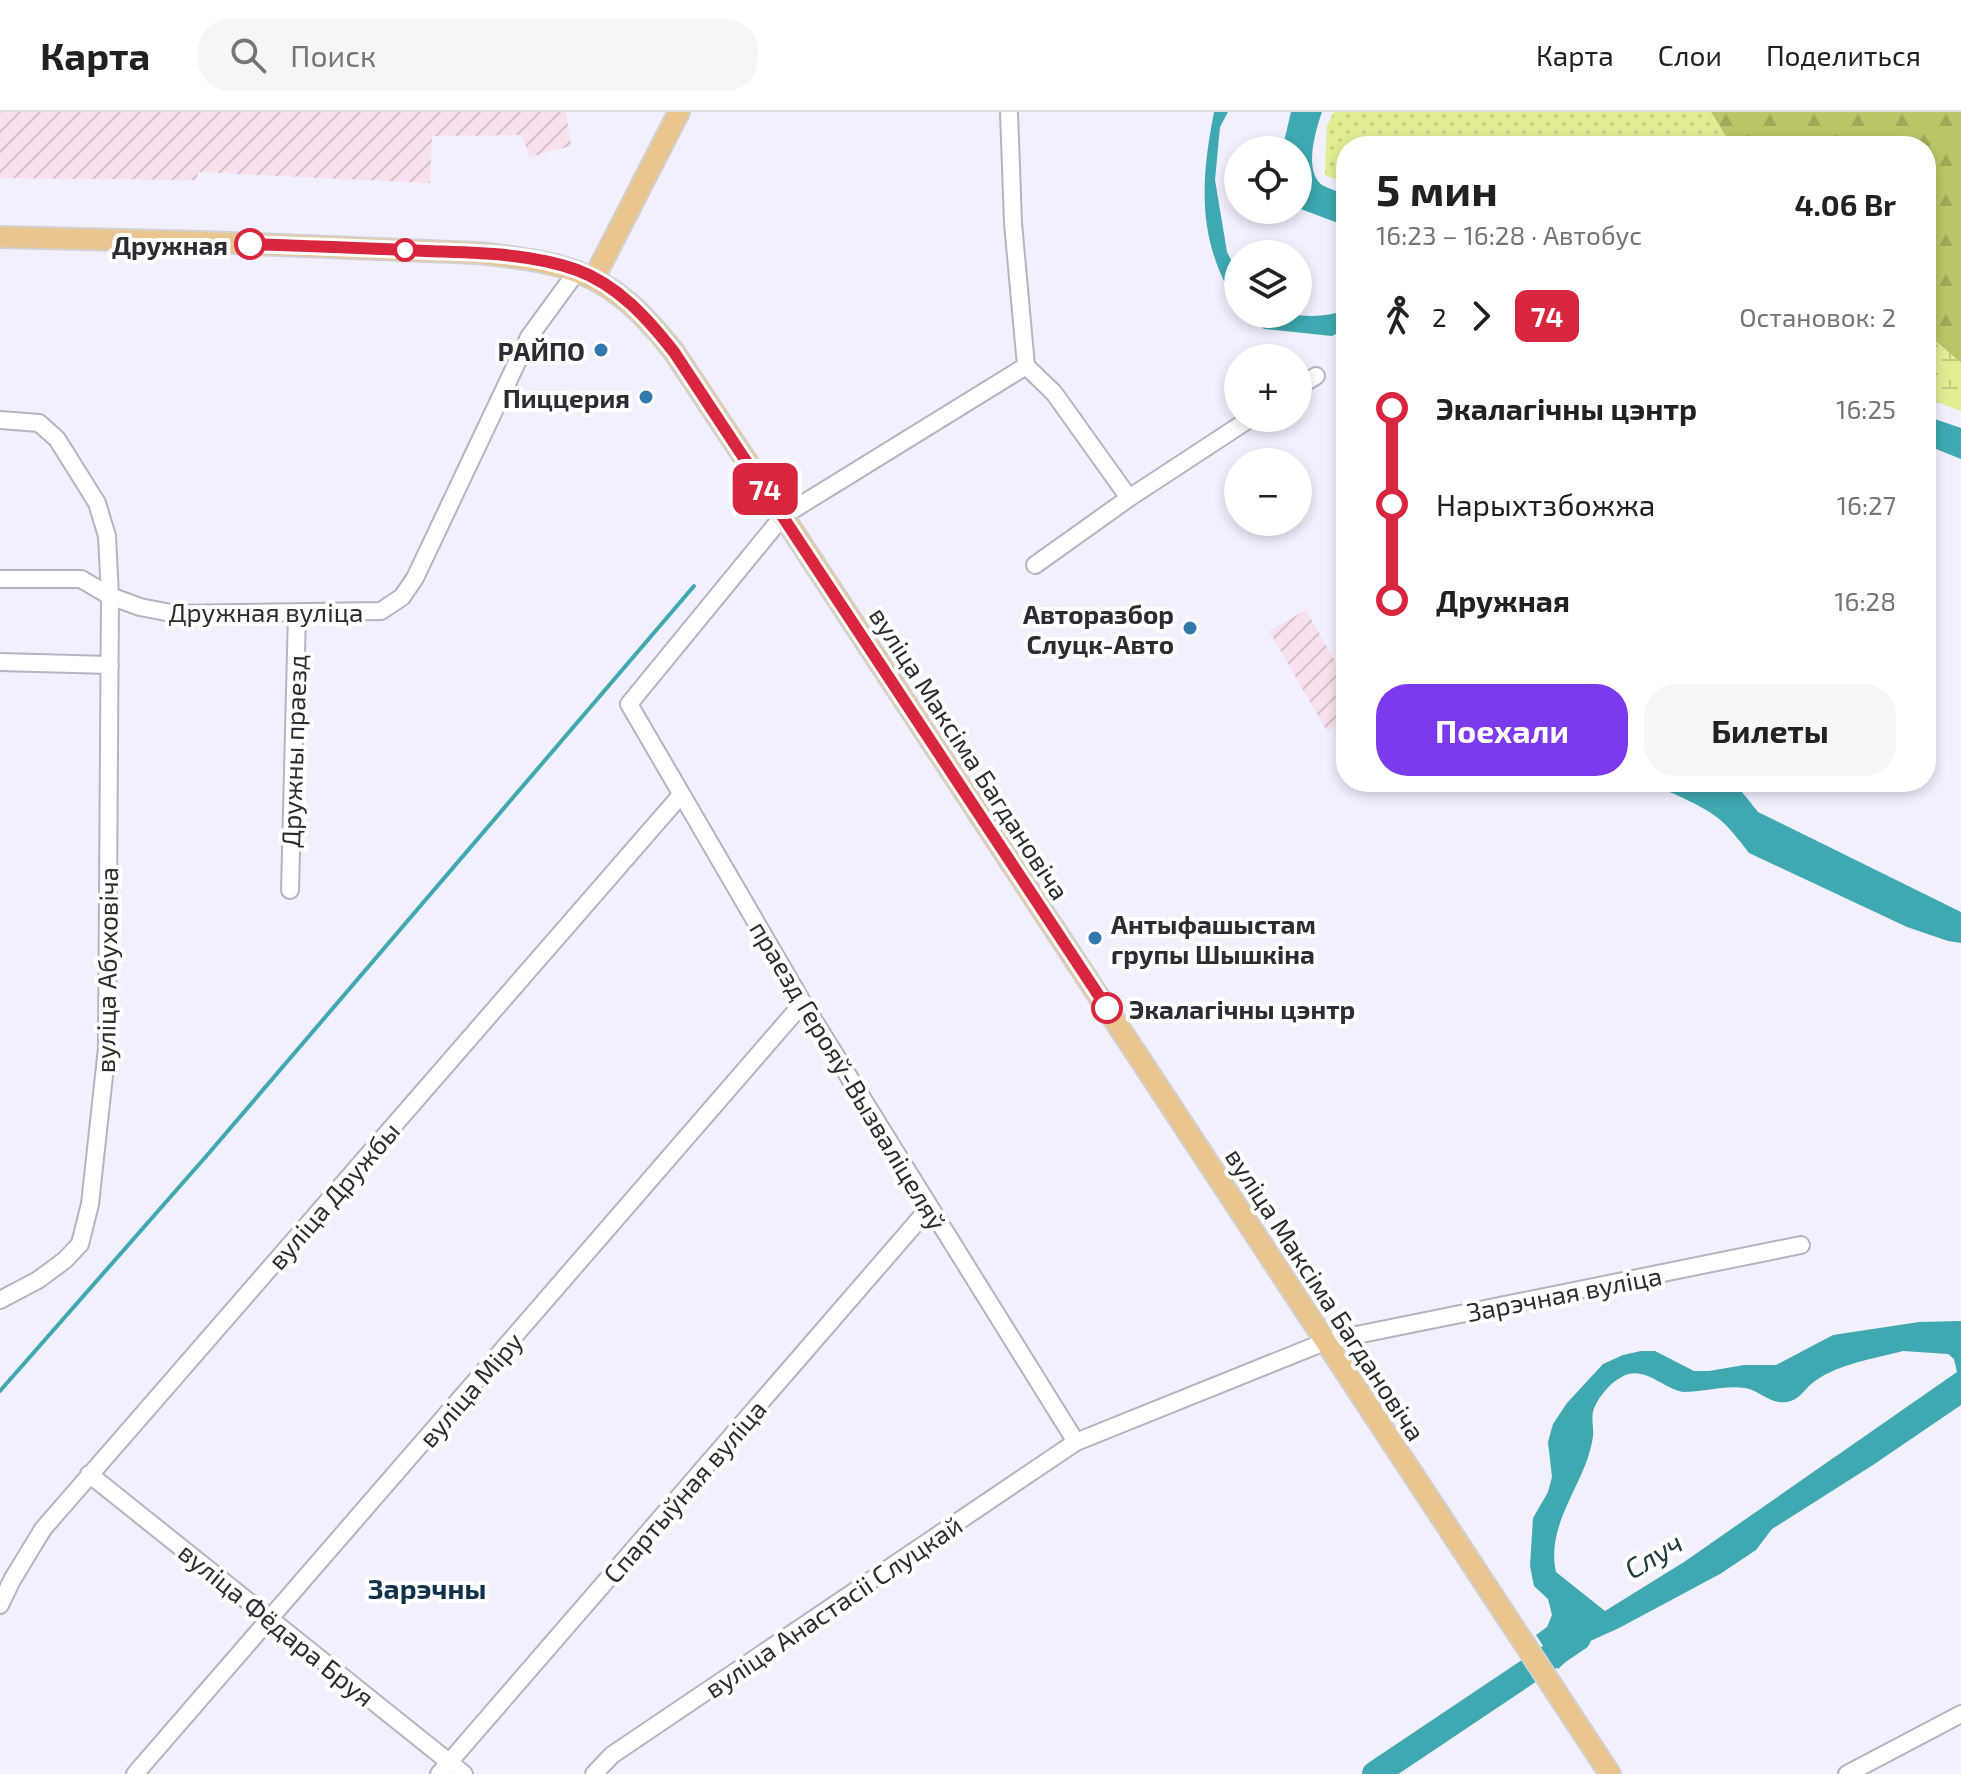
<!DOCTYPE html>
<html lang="ru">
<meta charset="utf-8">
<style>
:root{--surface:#fff;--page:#f6f6f6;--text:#202124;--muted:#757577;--line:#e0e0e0;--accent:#7c3aed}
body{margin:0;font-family:"Exo 2",sans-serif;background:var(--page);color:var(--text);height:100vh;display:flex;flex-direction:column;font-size:30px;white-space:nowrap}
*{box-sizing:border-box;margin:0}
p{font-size:26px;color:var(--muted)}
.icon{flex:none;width:44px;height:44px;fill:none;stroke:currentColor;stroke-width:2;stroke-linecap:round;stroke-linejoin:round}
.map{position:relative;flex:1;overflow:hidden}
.sheet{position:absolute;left:1336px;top:24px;width:600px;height:656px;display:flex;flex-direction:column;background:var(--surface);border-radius:32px;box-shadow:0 4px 12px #0003}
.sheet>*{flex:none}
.badge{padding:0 16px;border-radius:12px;font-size:28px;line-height:52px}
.fabs{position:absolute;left:1224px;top:24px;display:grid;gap:16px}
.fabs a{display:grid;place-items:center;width:88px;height:88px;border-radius:50%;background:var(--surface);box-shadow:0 4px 12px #0003;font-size:40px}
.map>.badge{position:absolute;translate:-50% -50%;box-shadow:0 0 0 4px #fff}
.legs{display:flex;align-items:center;gap:12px;height:88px;padding:0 40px;font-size:26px}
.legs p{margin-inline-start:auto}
.overview{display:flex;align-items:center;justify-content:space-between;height:136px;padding:0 40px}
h1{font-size:44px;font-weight:700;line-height:60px}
.cta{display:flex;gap:16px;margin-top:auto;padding:16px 40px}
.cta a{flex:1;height:92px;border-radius:32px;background:var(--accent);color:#fff;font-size:32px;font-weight:700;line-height:92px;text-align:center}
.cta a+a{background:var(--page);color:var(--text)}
ul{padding:0 40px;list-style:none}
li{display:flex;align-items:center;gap:28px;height:96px;font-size:30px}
li i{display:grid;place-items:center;width:12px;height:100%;margin:0 10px;background:currentColor}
li i::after{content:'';width:20px;height:20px;margin:-10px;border:6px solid;border-radius:50%;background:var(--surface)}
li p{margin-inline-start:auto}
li:first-child i{background:linear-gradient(#0000 50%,currentColor 0)}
li:last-child i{background:linear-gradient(currentColor 50%,#0000 0)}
header{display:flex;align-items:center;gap:48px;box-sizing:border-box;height:112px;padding:0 40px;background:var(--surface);border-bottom:2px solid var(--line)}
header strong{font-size:38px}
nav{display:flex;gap:44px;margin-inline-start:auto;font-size:28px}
.search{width:560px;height:72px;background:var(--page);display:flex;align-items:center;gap:20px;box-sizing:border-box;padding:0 28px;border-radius:32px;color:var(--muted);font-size:30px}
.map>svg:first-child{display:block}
.industrial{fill:url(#industrial-furrows)}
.grass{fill:url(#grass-dots)}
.forest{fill:url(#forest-firs)}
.wetland{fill:url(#wetland-marsh)}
.water{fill:#3fa8b1;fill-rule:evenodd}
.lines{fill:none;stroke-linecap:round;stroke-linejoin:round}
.stream{stroke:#3fa8b1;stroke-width:4}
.river{stroke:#3fa8b1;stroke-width:26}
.minor-casing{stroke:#b5b3c3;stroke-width:20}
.major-casing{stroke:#d1d1d2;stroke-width:24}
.minor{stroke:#fff;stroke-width:16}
.major{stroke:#e9c58f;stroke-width:20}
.line-1-casing{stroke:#fff;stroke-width:18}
.line-1{stroke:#d7263d;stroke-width:12}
.stop-1-dot{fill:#fff;stroke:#d7263d;stroke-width:4}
.poi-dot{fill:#3179ad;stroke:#fff;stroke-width:3}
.labels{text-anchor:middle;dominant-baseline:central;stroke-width:8;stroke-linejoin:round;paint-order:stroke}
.stop-label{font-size:26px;font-weight:bold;fill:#2c2c32;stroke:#fff;text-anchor:end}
.poi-label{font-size:26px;font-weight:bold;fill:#2c2c32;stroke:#fff;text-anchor:end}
.street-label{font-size:26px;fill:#2c2c32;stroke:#fff}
.water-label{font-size:28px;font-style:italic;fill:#233b3d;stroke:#fff}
.neighbourhood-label{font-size:28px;font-weight:bold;fill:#0f314b;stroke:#fff}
</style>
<header>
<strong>Карта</strong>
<div class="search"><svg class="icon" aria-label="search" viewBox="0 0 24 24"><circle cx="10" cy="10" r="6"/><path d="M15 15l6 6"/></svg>Поиск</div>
<nav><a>Карта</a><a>Слои</a><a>Поделиться</a></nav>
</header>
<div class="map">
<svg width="1961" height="1662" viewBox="0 0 1961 1662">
<defs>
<pattern id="industrial-furrows" width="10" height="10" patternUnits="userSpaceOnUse" patternTransform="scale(2)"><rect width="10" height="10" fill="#f8e1ed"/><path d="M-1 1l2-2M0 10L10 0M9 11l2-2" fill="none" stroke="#d5c1cc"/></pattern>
<pattern id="grass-dots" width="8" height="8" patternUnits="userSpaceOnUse" patternTransform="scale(2)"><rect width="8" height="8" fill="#e2ec93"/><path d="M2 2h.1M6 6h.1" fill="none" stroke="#c2cb7f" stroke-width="1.8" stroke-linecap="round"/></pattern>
<pattern id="forest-firs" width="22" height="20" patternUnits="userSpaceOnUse" patternTransform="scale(2)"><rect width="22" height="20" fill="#bbc567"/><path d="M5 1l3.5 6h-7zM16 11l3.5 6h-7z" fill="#a1a95a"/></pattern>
<pattern id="wetland-marsh" width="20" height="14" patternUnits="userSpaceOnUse" patternTransform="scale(2)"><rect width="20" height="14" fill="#e2ec93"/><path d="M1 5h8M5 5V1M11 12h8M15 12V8" fill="none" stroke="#c2cb7f"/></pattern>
</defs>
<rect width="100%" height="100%" fill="#f2f0fd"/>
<path class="industrial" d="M0,0h566l5,34 -41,11 -8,-22 -90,1 -2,47 -232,-11 -1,8 -197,-2z
M1306,498l40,71v39l-19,11 -58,-100z"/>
<path class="grass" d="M1334,0h377l21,34h-386v37l-21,-8 2,-49z"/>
<path class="forest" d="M1711,0h250v251l-35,-30v-187h-194z"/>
<path class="wetland" d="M1926,221l35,30v48l-35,-13z"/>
<path class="water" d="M1214,0h14l-8,15 -5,53 12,72 11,22v32c-41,-64 -38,-122 -24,-194z
M1291,0h31c-6,17 -19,59 0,73 7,4 16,6 24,9v32l-48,-18v-58h-16z
M1346,198v19l-14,7 -68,-7 -20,-15c15,0 31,-2 45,0 20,3 38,3 57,-4z
M1926,304l35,12v31l-35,-14z
M1636,670h98l24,30 203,100v31l-13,-2 -41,-14 -158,-74c-10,-13 -21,-28 -35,-38 -19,-13 -56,-30 -78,-33z
M1961,1209v84l-88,60 -101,64 -16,21 -36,24 -101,54 -33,15 -28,26 -22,-34 11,-8 5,-12 -4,-16 -14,-13 -4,-20 3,-48 15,-26 4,-15 -4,-35 5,-18 14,-21 36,-39 20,-9 18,-4h14l39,20h15l35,-6h32l57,-30 86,-13zM1903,1239l45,3 6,5 3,13 -273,190 -79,49 -49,-39c-11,-50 31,-89 37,-136 1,-10 -3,-20 2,-30 5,-10 15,-23 25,-28 23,-15 41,10 63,14 20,0 42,-7 62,-4 17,3 26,19 46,13 11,-4 15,-14 24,-20 26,-18 58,-22 88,-30z"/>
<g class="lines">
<path class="stream" d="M0,1279l209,-238 485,-567
M1376,1661l1,1"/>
<path class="river" d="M1375,1662l203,-136"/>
<g class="minor-casing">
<path id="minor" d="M1009,0l4,111 13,143 -243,150 -154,188 174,299 273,439
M1026,254l28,27 75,105
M1298,275l18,-11
M0,308l39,3 18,16 40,64 10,33 3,60 -3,452 -17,156 -10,40 -15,16 -27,20 -38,20
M1035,453l94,-67 122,-80
M0,467h81l29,17 30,11 36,7 205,-3 21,-14 13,-19 114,-241 49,-67
M0,550l110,3
M290,778l7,-277
M89,1362l375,300
M0,1493l12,-25 31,-51 638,-734
M135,1662l668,-771
M439,1662l490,-566
M594,1662l18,-19 464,-313 251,-101 474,-96
M1847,1662l114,-60"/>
</g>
<g class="major-casing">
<path id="major" d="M0,125l204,5 273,11c96,10 135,20 197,99l109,164 827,1258
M594,166l85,-166"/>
</g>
<use href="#minor" class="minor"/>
<use href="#major" class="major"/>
</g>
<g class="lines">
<g class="line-1-casing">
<path id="line-1" d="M250,132c58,2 117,4 176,7 50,2 104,2 151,19 41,15 71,49 97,82l433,656"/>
</g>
<use href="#line-1" class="line-1"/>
</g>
<g class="stop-1-dot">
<circle cx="250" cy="132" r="14"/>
<circle cx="405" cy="138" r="10"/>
<circle cx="1107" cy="896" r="14"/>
</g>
<g class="poi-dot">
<circle cx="601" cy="238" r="8"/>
<circle cx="646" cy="285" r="8"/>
<circle cx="1190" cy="516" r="8"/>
<circle cx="1095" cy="826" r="8"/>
</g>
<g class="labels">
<g class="stop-label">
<text x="228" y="132">Дружная</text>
<text x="1129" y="896" text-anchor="start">Экалагічны цэнтр</text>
</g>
<g class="poi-label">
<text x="585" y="238">РАЙПО</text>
<text x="630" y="285">Пиццерия</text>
<text x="1174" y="501">Авторазбор<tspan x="1174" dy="30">Слуцк-Авто</tspan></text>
<text x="1111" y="811" text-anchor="start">Антыфашыстам<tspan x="1111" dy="30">групы Шышкіна</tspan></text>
</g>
<g class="street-label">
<text x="266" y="499">Дружная вуліца</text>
<text transform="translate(293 639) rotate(-88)">Дружны праезд</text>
<text transform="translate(970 641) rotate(57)">вуліца Максіма Багдановіча</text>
<text transform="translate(106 858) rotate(-89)">вуліца Абуховіча</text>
<text transform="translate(849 963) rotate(59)">праезд Герояў-Вызваліцеляў</text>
<text transform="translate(333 1083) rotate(-49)">вуліца Дружбы</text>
<text transform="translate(1564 1181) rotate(-11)">Зарэчная вуліца</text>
<text transform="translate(1326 1182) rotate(57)">вуліца Максіма Багдановіча</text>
<text transform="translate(470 1277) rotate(-49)">вуліца Міру</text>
<text transform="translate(684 1379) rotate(-49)">Спартыўная вуліца</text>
<text transform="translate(833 1494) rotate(-34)">вуліца Анастасіі Слуцкай</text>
<text transform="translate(277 1512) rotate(39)">вуліца Фёдара Бруя</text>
</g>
<g class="water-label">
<text transform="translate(1653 1443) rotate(-31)">Случ</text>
</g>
<g class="neighbourhood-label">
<text x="427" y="1476">Зарэчны</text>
</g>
</g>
</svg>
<div class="fabs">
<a><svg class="icon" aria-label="locate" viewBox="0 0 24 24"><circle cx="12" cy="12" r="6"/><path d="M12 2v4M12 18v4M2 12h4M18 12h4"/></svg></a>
<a><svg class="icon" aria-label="layers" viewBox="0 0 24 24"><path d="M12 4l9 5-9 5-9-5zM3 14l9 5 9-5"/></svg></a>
<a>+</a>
<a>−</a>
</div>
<b class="badge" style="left:765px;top:377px;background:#d7263d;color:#fff">74</b>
<section class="sheet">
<div class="overview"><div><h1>5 мин</h1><p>16:23 – 16:28 · Автобус</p></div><b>4.06 Br</b></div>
<div class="legs"><svg class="icon" aria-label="walk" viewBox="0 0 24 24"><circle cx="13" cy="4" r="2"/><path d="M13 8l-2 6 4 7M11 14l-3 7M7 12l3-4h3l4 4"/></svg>2<svg class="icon" aria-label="forward" viewBox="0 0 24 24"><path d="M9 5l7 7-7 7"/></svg><b class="badge" style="background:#d7263d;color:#fff">74</b><p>Остановок: 2</p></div>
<ul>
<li><i style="color:#d7263d"></i><b>Экалагічны цэнтр</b><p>16:25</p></li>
<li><i style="color:#d7263d"></i><span>Нарыхтзбожжа</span><p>16:27</p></li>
<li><i style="color:#d7263d"></i><b>Дружная</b><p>16:28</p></li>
</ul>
<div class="cta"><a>Поехали</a><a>Билеты</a></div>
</section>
</div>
